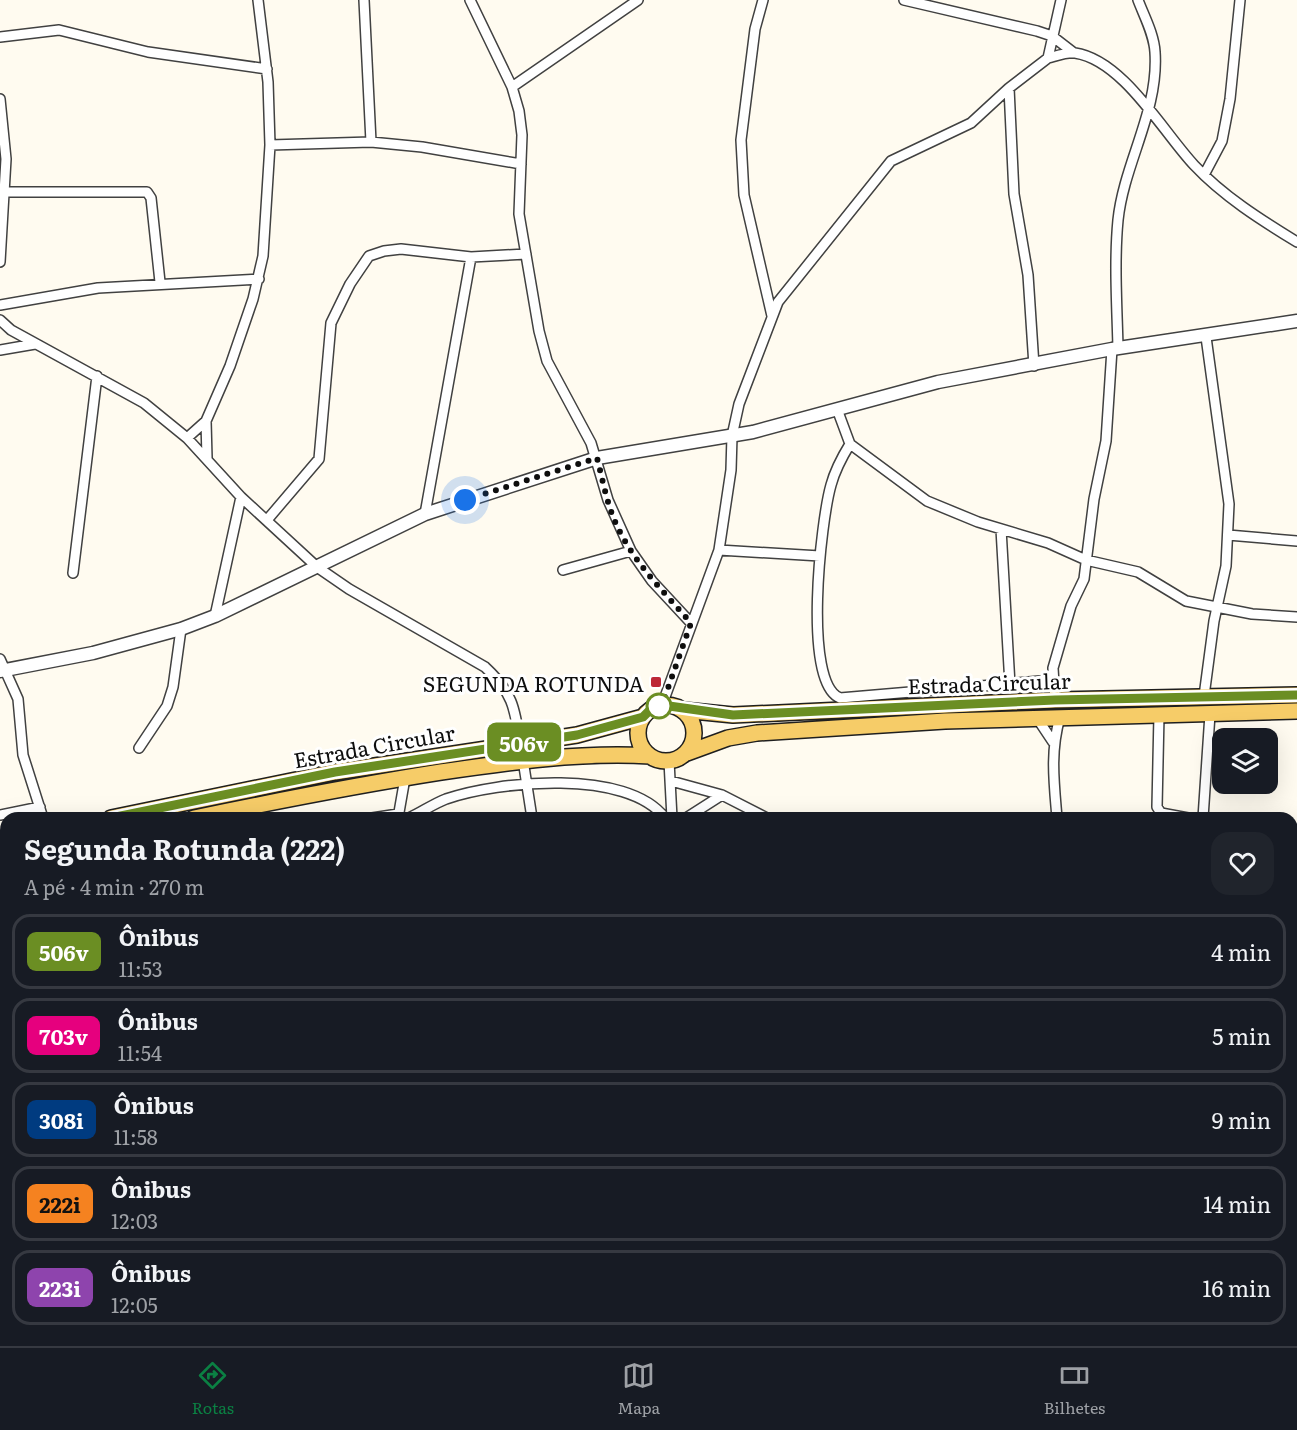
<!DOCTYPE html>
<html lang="pt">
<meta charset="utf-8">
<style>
:root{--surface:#171b24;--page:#20242c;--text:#f1f3f6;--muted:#9ea1a6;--line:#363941;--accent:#0b8043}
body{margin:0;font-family:Literata,serif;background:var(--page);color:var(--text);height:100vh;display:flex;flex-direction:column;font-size:22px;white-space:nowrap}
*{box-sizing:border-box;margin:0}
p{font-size:20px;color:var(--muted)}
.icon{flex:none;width:33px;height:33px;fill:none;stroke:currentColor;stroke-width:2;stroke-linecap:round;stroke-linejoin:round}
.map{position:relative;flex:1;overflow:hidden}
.panel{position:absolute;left:0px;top:812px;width:1298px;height:536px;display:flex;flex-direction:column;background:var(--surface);border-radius:18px 18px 0 0;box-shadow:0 6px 24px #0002}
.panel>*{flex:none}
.badge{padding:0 12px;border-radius:9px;font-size:21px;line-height:39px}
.tools{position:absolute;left:1212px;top:728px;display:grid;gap:12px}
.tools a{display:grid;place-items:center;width:66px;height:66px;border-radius:12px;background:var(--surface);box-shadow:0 6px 24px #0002;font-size:30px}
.you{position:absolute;width:30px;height:30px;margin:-15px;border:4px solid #fff;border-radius:50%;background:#1a73e8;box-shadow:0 0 0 9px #1a73e833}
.map>.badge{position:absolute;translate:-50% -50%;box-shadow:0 0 0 3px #fff}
.round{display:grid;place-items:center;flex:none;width:63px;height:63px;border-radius:18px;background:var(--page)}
.headline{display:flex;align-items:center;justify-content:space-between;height:102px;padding:0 24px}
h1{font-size:28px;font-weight:700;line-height:45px}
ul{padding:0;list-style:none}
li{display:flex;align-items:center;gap:18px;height:75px;margin:0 12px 9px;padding:0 12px;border:3px solid var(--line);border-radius:18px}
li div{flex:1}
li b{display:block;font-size:22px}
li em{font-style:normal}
li .badge{min-width:66px;font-weight:700;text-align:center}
.dock{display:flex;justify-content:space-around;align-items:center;height:84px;border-top:2px solid var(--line);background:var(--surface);font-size:16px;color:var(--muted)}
.dock a{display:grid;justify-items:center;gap:3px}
.dock .selected{color:var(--accent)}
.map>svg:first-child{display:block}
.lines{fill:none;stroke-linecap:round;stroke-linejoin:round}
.minor-casing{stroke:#414141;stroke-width:12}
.tertiary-casing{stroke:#414141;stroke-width:15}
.primary-casing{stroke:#1f1f1f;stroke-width:18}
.minor{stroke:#fff;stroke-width:9}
.tertiary{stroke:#fff;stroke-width:12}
.primary{stroke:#f6cc68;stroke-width:15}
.line-casing{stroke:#fff;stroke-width:14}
.line{stroke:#6b8e23;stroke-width:9}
.walk{stroke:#0e0e0e;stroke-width:6;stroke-dasharray:0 10.8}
.poi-dot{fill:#bd2837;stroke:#fff;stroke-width:2}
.stop-dot{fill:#fff;stroke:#6b8e23;stroke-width:3}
.labels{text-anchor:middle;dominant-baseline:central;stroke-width:6;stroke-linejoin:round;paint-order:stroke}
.poi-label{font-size:21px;fill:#0e0e0e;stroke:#fff;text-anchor:end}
.street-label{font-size:21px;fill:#0e0e0e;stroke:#fff}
</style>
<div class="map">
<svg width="1297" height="1346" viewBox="0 0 1297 1346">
<rect width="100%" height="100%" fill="#fffbf0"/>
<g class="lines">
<g class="minor-casing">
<path id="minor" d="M364,0l7,142
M470,0l42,87 7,24 3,24 -3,79 20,117 8,30 44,82 17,57 23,51 21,30 39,42
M763,0l-8,29 -14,111 3,55 28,121
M904,0l133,31 15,5 22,17
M0,37l59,-7 89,22 119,17
M1048,58c8,-2 19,-6 27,-5 48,7 88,79 119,112 29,31 67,55 103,77
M512,87l126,-87
M1009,88l5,106 14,81 6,91
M0,99l6,60 -6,103
M270,145l101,-3 51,5 99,17
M1204,175l18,-34 8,-42 10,-99
M5,192h142l4,6 9,84
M0,305l98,-17 161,-9
M0,320l11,10 133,73 43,35 54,59 76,70 32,22 136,78c27,25 30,40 35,76
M1118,348c-1,-42 -4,-86 0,-128 6,-57 41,-109 37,-168 -1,-18 -11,-36 -17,-52
M0,350l35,-6
M837,409l13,35 77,57 51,21 70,21 38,17 52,12 48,29 66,13 45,3
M187,438l19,-17
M850,444c-8,13 -15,26 -19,41 -10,35 -29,198 9,213l212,-18
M207,458l-1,-37 24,-55 23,-67 10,-43 7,-111 -2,-63 -10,-82
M425,514l46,-257
M267,520l52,-61 12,-136 19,-39 19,-28 15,-5 17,-2 70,8 55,-3
M1001,529l9,156
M1228,535l69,6
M719,550l101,6
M563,570l68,-19
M73,573l24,-197
M215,616l26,-119
M0,659l18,40 5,56 20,63
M1204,696l10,-75 12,-55 3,-62 -23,-167
M1055,700l-2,-32 18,-62 13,-27 10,-80 12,-58 6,-92
M662,705l57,-155 12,-80 1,-34 7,-32 39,-102 113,-141 80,-38 38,-35 39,-30 13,-58
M1159,715l-2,92 4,6 27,5
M1037,718l16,24
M139,748l28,-42 6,-19 8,-58
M523,760l9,58
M669,761l3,57
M671,781l51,14 45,23
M0,815l40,-8
M372,818l26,-4
M398,818l7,-40
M409,818c13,-6 24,-14 37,-19 52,-18 181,-31 219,19
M686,818l36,-23
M1057,818c-3,-36 -7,-66 3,-101
M1203,818l7,-104
M0,966l6,1
M1292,1044l5,1
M0,1095h6
M1292,1273l5,5
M0,1306h6
M39,1341v5
M143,1341l1,5
M622,1341l95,5
M881,1341l3,5
M1031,1341l40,2
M25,1346v-5
M435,1346l1,-5
M803,1346l16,-5
M944,1346l7,-5"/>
</g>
<g class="tertiary-casing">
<path id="tertiary" d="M0,671l93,-18 88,-24 34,-13 210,-102 172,-56 156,-26 185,-50 174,-33 185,-28
M1292,1236l5,-8
M1216,1346l3,-5"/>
</g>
<g class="primary-casing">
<path id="primary" d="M638 733a28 28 0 1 1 56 0a28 28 0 1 1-56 0Z
M683,710l50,5 322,-15 242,-5
M687,753l41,-15 29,-5 188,-12 352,-10
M111,818l224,-46 242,-37 66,-18
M194,818c82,-17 164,-33 247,-46 69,-10 138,-20 209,-16
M0,843l6,-1
M0,861l6,-1"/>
</g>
<use href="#minor" class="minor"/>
<use href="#tertiary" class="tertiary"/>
<use href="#primary" class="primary"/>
</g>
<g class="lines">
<g class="line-casing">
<path id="line" d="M111,818l224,-46 242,-37 66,-18 8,-8 11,-4 71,10 322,-15 242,-5"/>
</g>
<use href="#line" class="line"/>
<path class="walk" d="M465,500l132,-42c6,23 10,47 20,68 18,38 47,66 74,97l-29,82 -3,1"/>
</g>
<rect class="poi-dot" x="650" y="676" width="12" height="12" rx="3"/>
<circle class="stop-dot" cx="659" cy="706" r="12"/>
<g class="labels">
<g class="poi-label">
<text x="644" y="682">SEGUNDA ROTUNDA</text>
</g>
<g class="street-label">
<text transform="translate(989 682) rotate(-2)">Estrada Circular</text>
<text transform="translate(374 745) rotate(-10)">Estrada Circular</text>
</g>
</g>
</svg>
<div class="tools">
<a><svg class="icon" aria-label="layers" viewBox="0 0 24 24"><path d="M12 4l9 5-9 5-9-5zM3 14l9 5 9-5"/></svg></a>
</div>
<div class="you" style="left:465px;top:500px"></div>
<b class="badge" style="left:524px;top:742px;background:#6b8e23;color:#fff">506v</b>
<section class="panel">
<div class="headline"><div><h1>Segunda Rotunda (222)</h1><p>A pé · 4 min · 270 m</p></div><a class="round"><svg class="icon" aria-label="heart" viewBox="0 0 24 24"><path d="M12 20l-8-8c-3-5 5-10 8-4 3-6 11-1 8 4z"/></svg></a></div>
<ul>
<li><span class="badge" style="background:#6b8e23;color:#fff">506v</span><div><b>Ônibus</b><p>11:53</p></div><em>4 min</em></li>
<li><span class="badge" style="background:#e6007e;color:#fff">703v</span><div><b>Ônibus</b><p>11:54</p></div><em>5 min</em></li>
<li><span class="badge" style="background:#003b80;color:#fff">308i</span><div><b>Ônibus</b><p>11:58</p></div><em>9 min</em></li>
<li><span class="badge" style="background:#f58220;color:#111">222i</span><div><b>Ônibus</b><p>12:03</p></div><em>14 min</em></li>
<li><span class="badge" style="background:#8e44ad;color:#fff">223i</span><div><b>Ônibus</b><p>12:05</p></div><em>16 min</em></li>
</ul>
</section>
</div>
<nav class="dock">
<a class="selected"><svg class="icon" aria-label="directions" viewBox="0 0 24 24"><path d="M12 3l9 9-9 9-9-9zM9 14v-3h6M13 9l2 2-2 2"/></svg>Rotas</a>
<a><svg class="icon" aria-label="map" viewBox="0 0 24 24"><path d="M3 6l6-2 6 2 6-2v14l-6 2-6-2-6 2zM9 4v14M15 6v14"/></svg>Mapa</a>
<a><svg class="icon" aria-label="tickets" viewBox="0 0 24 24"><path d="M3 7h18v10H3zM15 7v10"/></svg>Bilhetes</a>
</nav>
